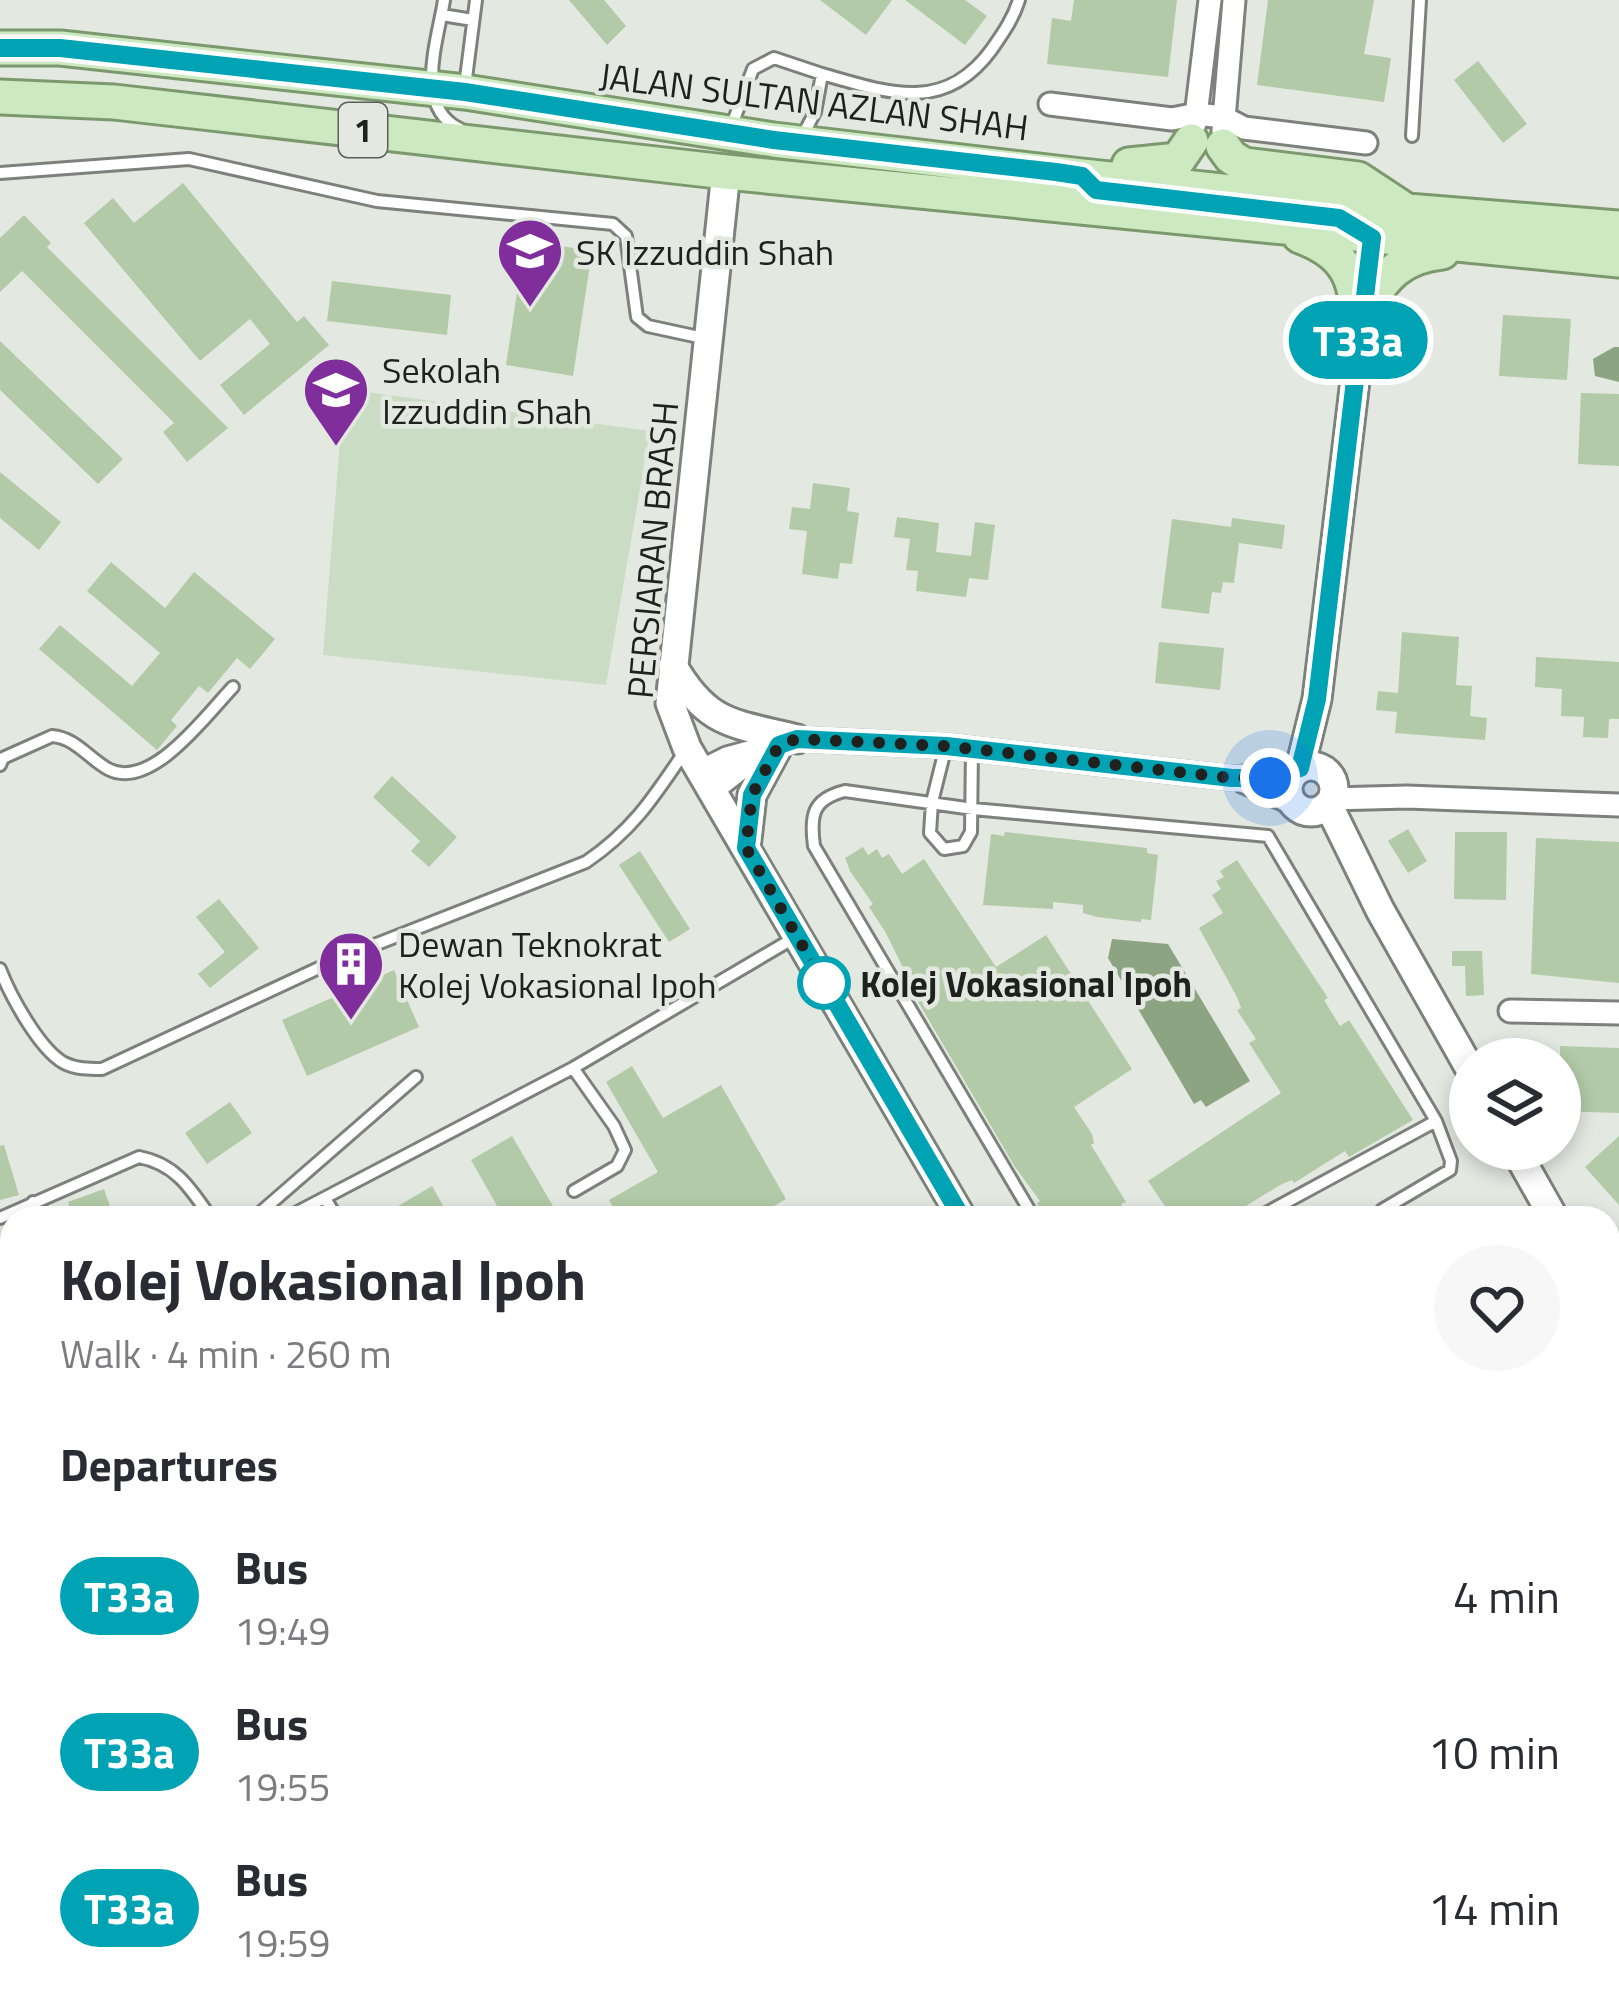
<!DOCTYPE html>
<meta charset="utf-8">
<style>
:root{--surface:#fff;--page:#f7f7f7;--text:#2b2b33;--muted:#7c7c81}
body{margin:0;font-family:"Titillium Web",sans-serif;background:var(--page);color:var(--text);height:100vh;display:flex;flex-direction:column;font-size:45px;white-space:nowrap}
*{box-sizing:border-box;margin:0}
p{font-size:39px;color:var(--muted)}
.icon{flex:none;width:66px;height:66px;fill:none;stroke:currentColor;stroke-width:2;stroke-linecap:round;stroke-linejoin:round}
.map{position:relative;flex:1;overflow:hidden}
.sheet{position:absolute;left:0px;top:1206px;width:1620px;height:807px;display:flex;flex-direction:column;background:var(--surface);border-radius:36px 36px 0 0;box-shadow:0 6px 18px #0003}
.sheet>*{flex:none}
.badge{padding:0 24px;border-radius:39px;font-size:42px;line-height:78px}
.fabs{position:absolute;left:1449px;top:1038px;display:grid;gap:24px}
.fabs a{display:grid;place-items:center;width:132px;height:132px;border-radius:50%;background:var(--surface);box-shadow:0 6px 18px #0003;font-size:60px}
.you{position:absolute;width:60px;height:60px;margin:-30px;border:9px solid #fff;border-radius:50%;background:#1a73e8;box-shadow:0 0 0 18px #1a73e833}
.map>.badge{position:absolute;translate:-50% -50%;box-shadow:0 0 0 6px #fff}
h2{padding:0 60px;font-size:45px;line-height:108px}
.round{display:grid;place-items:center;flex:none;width:126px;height:126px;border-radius:63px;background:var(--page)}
.overview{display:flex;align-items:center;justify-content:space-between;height:204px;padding:0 60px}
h1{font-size:57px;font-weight:700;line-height:90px}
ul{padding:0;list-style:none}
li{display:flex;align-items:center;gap:36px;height:156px;padding:0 60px}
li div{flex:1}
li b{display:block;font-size:45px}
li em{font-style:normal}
li .badge{min-width:132px;font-weight:700;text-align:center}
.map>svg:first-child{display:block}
.green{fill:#cbdcc4}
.water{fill:#8da482}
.building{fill:#b2caa7}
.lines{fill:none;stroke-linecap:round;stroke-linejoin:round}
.service-casing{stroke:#7d817b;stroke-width:16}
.minor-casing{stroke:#7d817b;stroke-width:27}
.tertiary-casing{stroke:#7d817b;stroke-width:33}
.primary-casing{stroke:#7b996d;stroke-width:39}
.path{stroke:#777b76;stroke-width:3;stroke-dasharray:9 6;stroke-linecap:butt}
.service{stroke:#fff;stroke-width:10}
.minor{stroke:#fff;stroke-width:21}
.tertiary{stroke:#fff;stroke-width:27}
.primary{stroke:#cde9c1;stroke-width:33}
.line-casing{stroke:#fff;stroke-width:27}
.line{stroke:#00a3b4;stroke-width:18}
.walk{stroke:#1f211e;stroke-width:12;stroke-dasharray:0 21.6}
.stop-dot{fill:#fff;stroke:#00a3b4;stroke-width:6}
.labels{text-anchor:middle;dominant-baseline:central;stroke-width:9;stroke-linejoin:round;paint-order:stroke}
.shield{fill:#e3e8e1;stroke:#5a5d58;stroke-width:3}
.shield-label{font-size:33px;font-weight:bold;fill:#1f211e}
.street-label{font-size:36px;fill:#1f211e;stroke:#e3e8e1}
.poi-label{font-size:36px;fill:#1f211e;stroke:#e3e8e1;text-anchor:start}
.stop-label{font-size:36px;font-weight:bold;fill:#1f211e;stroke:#e3e8e1;text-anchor:start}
</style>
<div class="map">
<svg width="1619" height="2012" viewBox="0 0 1619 2012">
<rect width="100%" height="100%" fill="#e3e8e1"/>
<path class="green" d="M344,389l306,42 -44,254 -283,-30z
M164,2001h342l13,11h-362z
M548,2001h827l7,11h-820z"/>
<path class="water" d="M1614,347h5v35l-24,-6 -2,-17z
M1112,939l56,5 82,137 -44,26 -5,-7 -7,4 -86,-146z
M829,2001h154l4,11h-156z"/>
<path class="building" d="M569,0h35l22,26 -19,19z
M820,0h72l-26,35z
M905,0h60l22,16 -22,29z
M1074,0h103l-9,77 -121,-13 5,-46 19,3z
M1268,0h106l-10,54 27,4 -7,44 -127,-17z
M1478,61l49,63 -24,19 -49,-63z
M183,183l114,139 7,-6 25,29 -85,70 -24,-30 50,-41 -20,-25 -50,42 -116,-138 29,-25 21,25z
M24,215l27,28 -4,4 181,181 -41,34 -24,-30 11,-9 -152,-152 -22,21v-54z
M525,240l67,11 -19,125 -67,-11z
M332,281l119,14 -4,40 -120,-14z
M1503,315l68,4 -4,61 -68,-4z
M0,341l123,118 -25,25 -98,-94z
M1581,393l38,1v72l-41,-2z
M0,472l61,50 -22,28 -39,-32z
M813,483l37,5 -3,23 12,2 -7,51 -12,-1 -2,16 -36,-5 5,-43 -18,-2 3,-22 18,2z
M897,517l42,6 -3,29 35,4 4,-34 20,3 -7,55 -19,-2 -3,19 -50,-6 2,-20 -12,-1 4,-31 -16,-2z
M1232,518l53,7 -3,24 -43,-6 -5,40 -11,-1 -2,11 -9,-1 -3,22 -48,-6 11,-89 59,8z
M111,562l54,46 29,-36 81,67 -25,30 -13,-11 -29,35 -9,-7 -28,34 6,6 -20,24 -118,-101 21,-24 72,61 28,-33 -73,-62z
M1402,632l57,5 -3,48 16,1 -2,30 17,2 -2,22 -90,-7 2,-21 -21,-2 2,-19 20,2z
M1159,642l65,6 -4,42 -65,-7z
M1536,657l83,5v57h-10l-1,19 -25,-1 1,-20 -23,-1 1,-27 -27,-2z
M392,776l65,61 -28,30 -18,-16 9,-10 -47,-44z
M1408,829l19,32 -19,12 -20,-32z
M1005,832l142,16v5l11,2 -7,65 -10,-1v3l-44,-5 -14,-4v-8l-30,-3v7l-70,-4 8,-71 13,2z
M1455,832h52l-1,68 -52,-1z
M1536,838l83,4v141l-88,-9z
M863,847l5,8 9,-6 5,9 7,-4 13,20 22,-15 72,108 50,-32 86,134 -58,38 18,27 2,9 -3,2 35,57 -5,2 9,14h-75l-5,-7 -7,4 -6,-12 3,-2 -25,-34 -112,-191 3,-2 -20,-41 -17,-26 4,-3 -23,-33 -5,-13z
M640,851l50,78 -21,13 -50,-77z
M1237,860l91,138 -4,2 16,26 9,-6 64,100 -64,37 -4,-6 -51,32 -2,-3 -10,4 -56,34h-53l-25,-37 133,-88 -32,-50 7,-4 -19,-29 4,-2 -4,-11 -38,-69 24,-15 -11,-18 9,-6 -5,-8 8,-4 -4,-6z
M219,899l40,49 -49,40 -12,-14 27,-22 -29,-35z
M1452,951h30l2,44 -18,1 -1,-30h-13z
M394,970l25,57 -112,49 -25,-56z
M1560,1046l59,2v65l-59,-2z
M632,1066l31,52 58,-33 65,114 -33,19h-134l-10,-18 49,-28 -52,-90z
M230,1102l22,31 -45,31 -22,-31z
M512,1136l48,82h-56l-33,-58z
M1619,1136v69l-34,-38z
M4,1145l15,50 -19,5v-54z
M432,1186l18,32h-72z
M104,1189l10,29h-41l-5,-16z"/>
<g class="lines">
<g class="service-casing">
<path id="service" d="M444,0c-6,40 -31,107 16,129
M442,15l31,5
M822,74c66,19 123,40 170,-25 11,-16 21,-30 27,-49
M465,86l11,-86
M730,130l23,-61 21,-11 48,16 -7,38 -14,27
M1412,136l8,-136
M0,173l189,-14 188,42 236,23 13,12 11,81 11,9 60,13
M946,746l-14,56 -2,31 14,16 19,-3 8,-14 1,-83
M0,765l3,-7 49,-22c24,2 36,22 56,33 43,23 99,-55 125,-82
M0,969c10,26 39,80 64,94 12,6 25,6 38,6l234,-109 250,-98c47,-32 68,-65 99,-111
M573,1068l41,58 11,24 -8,16 -43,25
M326,1200l11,18
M33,1202l9,16
M1382,1210l68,-40 1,-9 -15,-40
M0,1218l139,-61c37,7 52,32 72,61
M254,1218l162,-141
M286,1218l287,-150 221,-130
M1034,1218l-220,-372c-4,-30 -2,-47 31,-55l128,18 295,27 168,285 -179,97
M1608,1462l11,-8
M1608,1515l11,13"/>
</g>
<g class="minor-casing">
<path id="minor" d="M1050,104l122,15 25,-5 26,3 21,11 122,15
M1195,124l15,-124
M1223,131l11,-131
M701,771l26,-13 70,-19 149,7 286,32 62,-5
M1244,782l48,21
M712,791l51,-40
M1331,799l76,-2 212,8
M1510,1011l109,2"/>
</g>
<g class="tertiary-casing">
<path id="tertiary" d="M726,172l-56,531 17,45 275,470
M673,666c35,60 60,57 124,73
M1288 789a23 23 0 1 1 46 0a23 23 0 1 1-46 0Z
M1300,768l17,-69 55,-461
M1328,804l52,106 90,159
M746,848l6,-53 27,-50
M1515,1149l39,69
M1608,1313l11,20
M1421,2001l6,11"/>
</g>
<g class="primary-casing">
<path id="primary" d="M0,48h60l405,44 309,48 308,36 325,35 212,17
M0,97l114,5 612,70 893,88
M1223,146l8,11 13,8 114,14 44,29
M1129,165l49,-5 13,-19
M1300,236c57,21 58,54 57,107
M1364,308c21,-32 37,-52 78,-56"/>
</g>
<path class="path" d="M674,2001l5,11
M819,2001l2,11
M1002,2001l6,11
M1359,2001l7,11"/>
<use href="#service" class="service"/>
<use href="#minor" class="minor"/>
<use href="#tertiary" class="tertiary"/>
<use href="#primary" class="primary"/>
</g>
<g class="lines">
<g class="line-casing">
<path id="line" d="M0,48h60l405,44 309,48 282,32 26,4 14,14 243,28 33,20 -55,461 -17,69 -30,10h-38l-286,-32 -149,-7 -18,6 -27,50 -6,53 216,370"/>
</g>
<use href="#line" class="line"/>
<path class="walk" d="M824,983l-78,-135 6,-53 27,-50 18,-6 149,7 286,32h38"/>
</g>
<defs>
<g id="school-pin" transform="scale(3.45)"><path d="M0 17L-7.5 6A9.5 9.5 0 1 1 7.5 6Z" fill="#812e9d" stroke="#e3e8e1"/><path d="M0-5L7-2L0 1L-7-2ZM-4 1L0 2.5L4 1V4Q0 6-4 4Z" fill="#fff"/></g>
<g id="building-pin" transform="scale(3.45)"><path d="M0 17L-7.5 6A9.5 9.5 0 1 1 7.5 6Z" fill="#812e9d" stroke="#e3e8e1"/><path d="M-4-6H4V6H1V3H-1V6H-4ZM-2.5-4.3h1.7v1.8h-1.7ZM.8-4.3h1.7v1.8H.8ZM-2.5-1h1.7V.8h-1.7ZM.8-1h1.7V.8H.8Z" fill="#fff"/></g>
</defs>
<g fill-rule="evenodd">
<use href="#school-pin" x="530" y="251"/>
<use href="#school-pin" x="336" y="390"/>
<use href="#building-pin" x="351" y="964"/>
</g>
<circle class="stop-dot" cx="824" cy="983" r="24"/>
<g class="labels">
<rect class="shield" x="339" y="103" width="48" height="54" rx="9"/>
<g class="shield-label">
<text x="363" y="130">1</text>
</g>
<g class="street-label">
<text transform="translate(814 101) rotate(7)">JALAN SULTAN AZLAN SHAH</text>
<text transform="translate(652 550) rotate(-85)">PERSIARAN BRASH</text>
</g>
<g class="poi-label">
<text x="576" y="251">SK Izzuddin Shah</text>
<text x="382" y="369">Sekolah<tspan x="382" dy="41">Izzuddin Shah</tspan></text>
<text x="398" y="943">Dewan Teknokrat<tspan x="398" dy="41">Kolej Vokasional Ipoh</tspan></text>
</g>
<g class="stop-label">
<text x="860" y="983">Kolej Vokasional Ipoh</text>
</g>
</g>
</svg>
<div class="fabs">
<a><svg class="icon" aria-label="layers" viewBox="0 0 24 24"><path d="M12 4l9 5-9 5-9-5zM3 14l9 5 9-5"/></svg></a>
</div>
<div class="you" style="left:1270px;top:778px"></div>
<b class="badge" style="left:1358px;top:340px;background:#00a3b4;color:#fff">T33a</b>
<section class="sheet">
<div class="overview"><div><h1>Kolej Vokasional Ipoh</h1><p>Walk · 4 min · 260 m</p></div><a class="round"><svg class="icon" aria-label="heart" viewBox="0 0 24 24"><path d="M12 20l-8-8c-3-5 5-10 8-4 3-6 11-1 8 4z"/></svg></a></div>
<h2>Departures</h2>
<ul>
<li><span class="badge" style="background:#00a3b4;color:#fff">T33a</span><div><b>Bus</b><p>19:49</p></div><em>4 min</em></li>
<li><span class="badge" style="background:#00a3b4;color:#fff">T33a</span><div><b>Bus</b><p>19:55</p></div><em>10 min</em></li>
<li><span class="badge" style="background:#00a3b4;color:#fff">T33a</span><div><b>Bus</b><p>19:59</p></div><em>14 min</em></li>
</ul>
</section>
</div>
